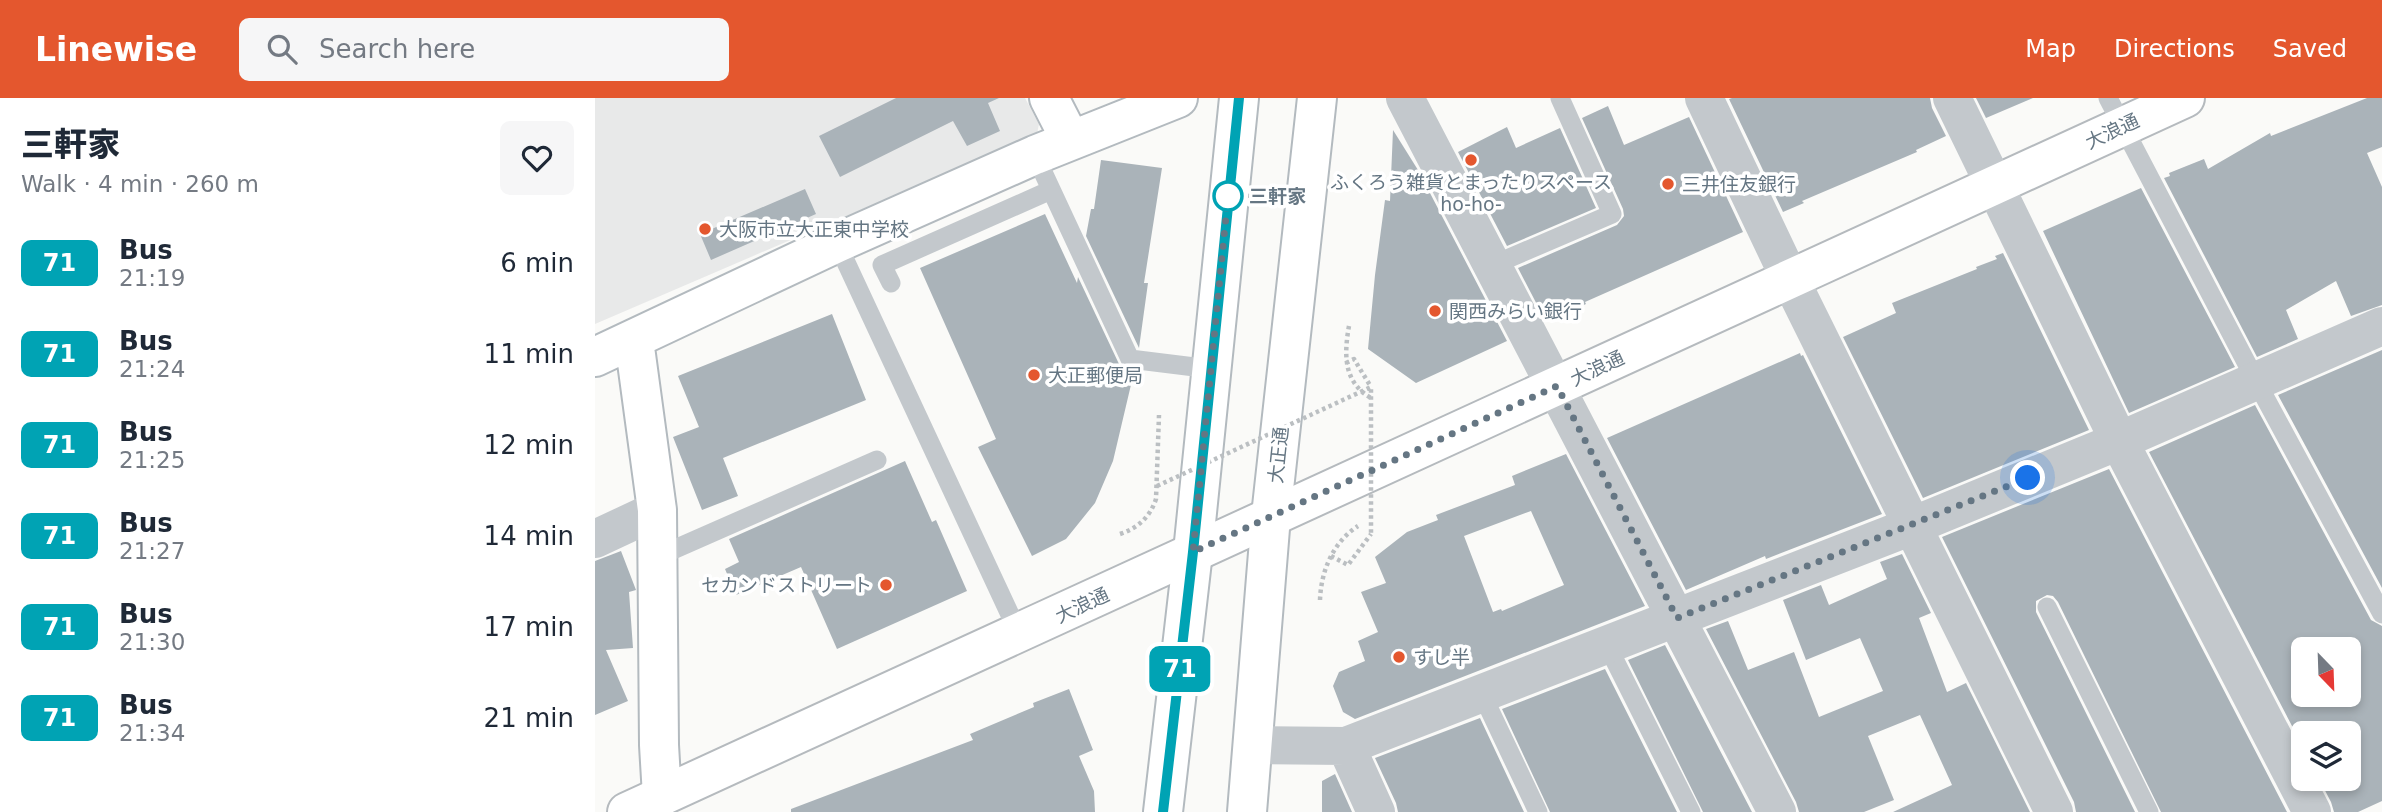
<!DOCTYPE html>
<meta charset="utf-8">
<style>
:root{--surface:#fff;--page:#f6f6f7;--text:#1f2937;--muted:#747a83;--accent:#e4572e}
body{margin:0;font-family:"DejaVu Sans","Noto Sans JP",sans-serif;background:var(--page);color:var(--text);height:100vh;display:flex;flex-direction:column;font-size:26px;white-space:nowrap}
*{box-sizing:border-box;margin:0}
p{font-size:23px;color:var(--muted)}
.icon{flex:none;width:38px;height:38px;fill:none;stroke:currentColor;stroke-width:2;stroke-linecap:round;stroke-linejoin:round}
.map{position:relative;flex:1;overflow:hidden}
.details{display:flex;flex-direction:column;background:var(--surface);width:595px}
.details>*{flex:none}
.badge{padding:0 14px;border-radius:10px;font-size:24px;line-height:46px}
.needle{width:46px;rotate:157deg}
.controls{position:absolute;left:1696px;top:539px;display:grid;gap:14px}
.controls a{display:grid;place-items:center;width:70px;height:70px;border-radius:10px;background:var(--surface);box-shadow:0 4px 10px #0003;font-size:35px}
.you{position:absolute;width:35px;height:35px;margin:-18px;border:5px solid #fff;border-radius:50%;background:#1a73e8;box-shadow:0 0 0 10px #1a73e833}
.map>.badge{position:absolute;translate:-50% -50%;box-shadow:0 0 0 4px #fff}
.round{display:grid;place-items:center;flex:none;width:74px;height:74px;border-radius:10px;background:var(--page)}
.overview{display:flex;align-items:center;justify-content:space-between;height:119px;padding:0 21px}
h1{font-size:33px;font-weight:800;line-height:52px}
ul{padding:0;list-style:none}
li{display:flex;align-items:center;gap:21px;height:91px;padding:0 21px}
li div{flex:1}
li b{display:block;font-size:26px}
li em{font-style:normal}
li .badge{min-width:77px;font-weight:700;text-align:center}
header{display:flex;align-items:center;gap:42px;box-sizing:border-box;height:98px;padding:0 35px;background:var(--accent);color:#fff}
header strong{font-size:33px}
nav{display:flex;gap:38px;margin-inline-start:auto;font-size:24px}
.search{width:490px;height:63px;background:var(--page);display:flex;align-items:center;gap:18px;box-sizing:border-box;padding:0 24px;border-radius:10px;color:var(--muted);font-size:26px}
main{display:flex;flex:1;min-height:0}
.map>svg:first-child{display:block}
.built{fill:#e8e9e9}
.building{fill:#aab3b9;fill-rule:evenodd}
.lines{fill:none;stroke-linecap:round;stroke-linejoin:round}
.secondary-casing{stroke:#b3babf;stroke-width:42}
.primary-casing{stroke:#b5babe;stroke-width:42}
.path{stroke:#bbbfc2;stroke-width:4.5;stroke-dasharray:3.5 3.5;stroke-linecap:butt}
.lane{stroke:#c3c8cc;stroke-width:19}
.street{stroke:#c3c8cc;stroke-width:38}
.secondary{stroke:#fff;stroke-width:38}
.primary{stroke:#fff;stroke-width:38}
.path-bridge{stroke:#bbbfc2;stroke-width:4.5;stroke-dasharray:3.5 3.5;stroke-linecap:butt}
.line-casing{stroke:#fff;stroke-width:16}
.line{stroke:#00a3b4;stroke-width:10}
.walk{stroke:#657683;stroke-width:7;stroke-dasharray:0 12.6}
.poi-dot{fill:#e4572e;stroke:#fff;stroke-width:2.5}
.stop-dot{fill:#fff;stroke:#00a3b4;stroke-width:3.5}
.labels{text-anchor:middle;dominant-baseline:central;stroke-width:7;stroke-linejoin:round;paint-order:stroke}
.street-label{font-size:19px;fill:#657683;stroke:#fff}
.poi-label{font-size:19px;fill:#657683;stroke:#fff;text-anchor:start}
.stop-label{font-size:19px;font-weight:bold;fill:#657683;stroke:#fff;text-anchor:start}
</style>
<header>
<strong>Linewise</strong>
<div class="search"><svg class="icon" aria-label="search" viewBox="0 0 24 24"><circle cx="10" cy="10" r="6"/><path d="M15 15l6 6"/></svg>Search here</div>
<nav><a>Map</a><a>Directions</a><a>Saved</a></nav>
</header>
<main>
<section class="details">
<div class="overview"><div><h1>三軒家</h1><p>Walk · 4 min · 260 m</p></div><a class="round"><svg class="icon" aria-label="heart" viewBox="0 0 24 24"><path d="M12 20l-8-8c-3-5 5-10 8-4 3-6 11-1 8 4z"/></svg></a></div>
<ul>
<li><span class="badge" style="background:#00a3b4;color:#fff">71</span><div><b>Bus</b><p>21:19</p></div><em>6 min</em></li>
<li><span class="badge" style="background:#00a3b4;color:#fff">71</span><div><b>Bus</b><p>21:24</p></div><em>11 min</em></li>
<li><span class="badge" style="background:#00a3b4;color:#fff">71</span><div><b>Bus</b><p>21:25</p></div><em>12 min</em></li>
<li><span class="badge" style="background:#00a3b4;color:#fff">71</span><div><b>Bus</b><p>21:27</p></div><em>14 min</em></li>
<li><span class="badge" style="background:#00a3b4;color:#fff">71</span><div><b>Bus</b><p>21:30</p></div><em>17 min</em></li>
<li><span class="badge" style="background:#00a3b4;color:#fff">71</span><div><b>Bus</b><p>21:34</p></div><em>21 min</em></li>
</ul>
</section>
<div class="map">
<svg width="1787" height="714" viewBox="0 0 1787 714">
<rect width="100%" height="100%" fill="#fafaf8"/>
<path class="built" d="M0,0h430l14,26 -2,10 -442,190z"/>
<path class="building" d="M301,0h103l-11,5 12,28 -33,15 -14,-25 -113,56 -21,-41z
M1137,0h198l2,10 14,28 -30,14 1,2 -115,49 2,2 -21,9 -54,-113z
M1381,0h57l-47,20z
M1772,0h15v49l-15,6 15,34v118l-31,11 -15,-35 -50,29 12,29 -41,18 -93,-179 6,-2 -1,-3 35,-14 4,10 62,-36 1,3z
M1013,8l16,39 65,-28 54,115 -158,70 1,2 -40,18 -28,-54 99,-43 7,-9 -1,-7 -41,-91z
M912,29l9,21 44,-20 36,80 -89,38 -49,-94z
M798,32l25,40 89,171 -91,42 -48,-34 7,-74 10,-75 5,1z
M506,62l61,8 -18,115h4l-9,65 -53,-112 5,-27h3z
M1546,90l94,179 -106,46 -86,-182z
M210,91l11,25 -105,46 -11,-26z
M450,116l32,69 1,-6 41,87 4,5 11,3 -21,89 -18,42 -29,36 -34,17 -54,-109 18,-8 -76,-171z
M1408,155l86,177 -166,68 -80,-161 53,-24 -4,-10 85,-34 -1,-2 21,-8 -2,-3z
M237,216l34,86 -143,58 15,38 -36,14 -29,-73 26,-10 -21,-51z
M1787,252v238l-104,-193z
M1205,255l1,3 2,-1 79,159 -116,45 -1,-3 -79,34 -79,-152z
M1660,307l116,215 11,6v175l-24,11h-24l-3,-10 -12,-23h30v-46h-46v14l-154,-295zM1708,551h46v46h-46z
M971,356l79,152 -290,113 -12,-7 -10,-26 6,-14 26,-11 -7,-20 20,-9 -17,-40 25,-9 -11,-26 32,-25 31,-12 -2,-5 79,-30 -3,-9zM936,413l33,74 -62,26 -1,-2 -8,3 -29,-76z
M310,363l27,61 4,-2 31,71 -130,58 -36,-82 -65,28 -11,-26 14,-7 -10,-23z
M1514,371l178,343h-126l-103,-210 -5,-6 -6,-1 -11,6v11l99,200h-59l-2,-10 -132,-265z
M26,453l15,39 -7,2 4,56 -27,2 22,51 -33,14v-154z
M1307,456l29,59 -12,5 28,74 19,-9 64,129h-137l59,-27 -32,-70 -52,21 26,64 -30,12h-65l-3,-10 -90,-173 22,-8 20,49 46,-18 25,65 64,-26 -23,-53 -54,22 -23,-60 38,-15 8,20 58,-26 -7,-17z
M1070,547l87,167h-49l-75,-152z
M1010,571l72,143h-127l-48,-103z
M474,591l24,61 -14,6 15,35 1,21h-304v-3l182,-69 -3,-6 64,-27 -1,-4z
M885,620l44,94h-126l-2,-9 -21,-45z
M740,676l17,38h-30v-31z"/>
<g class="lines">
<g class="secondary-casing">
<path id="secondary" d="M454,0l21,41
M39,242l23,170 2,235 3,51
M0,259l242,-114 198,-88 143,-57
M568,714l30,-260 46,-454
M652,714l24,-296 46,-418"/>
</g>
<g class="primary-casing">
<path id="primary" d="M32,714l1558,-714"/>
</g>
<path class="path" d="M754,228c-5,28 -6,56 22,72
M751,265l8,-4 17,28
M525,436c18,-6 30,-17 36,-35l3,-84
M736,458l17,9 23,-31
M725,502c1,-29 13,-58 38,-74"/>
<path class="lane" d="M1513,0l148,283 126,233
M440,57l95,204 81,10
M242,145l182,391
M898,167l119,-51 -52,-116
M296,185l-9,-18 169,-75
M64,458l218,-96
M1452,509l102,205
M1012,547l84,167
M887,596l56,118"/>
<path class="street" d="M810,0l372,714
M1109,0l86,181 264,533
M1357,0l167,343 193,371
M0,441l62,-29
M658,647l93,1 566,-220 207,-85 263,-115
M751,648l30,66"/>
<use href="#secondary" class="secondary"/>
<use href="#primary" class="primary"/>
<path class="path-bridge" d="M562,388l214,-99v147"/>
</g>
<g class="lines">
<g class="line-casing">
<path id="line" d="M568,714l30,-260 46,-454"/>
</g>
<use href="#line" class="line"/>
<path class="walk" d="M633,98l-35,356 364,-166 120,232 351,-140"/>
</g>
<g class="poi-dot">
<circle cx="876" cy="62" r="7"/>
<circle cx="1073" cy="86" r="7"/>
<circle cx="110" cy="131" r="7"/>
<circle cx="840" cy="213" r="7"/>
<circle cx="439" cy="277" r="7"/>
<circle cx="291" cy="487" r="7"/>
<circle cx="804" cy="559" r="7"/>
</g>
<circle class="stop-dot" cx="633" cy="98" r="14"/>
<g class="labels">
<g class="street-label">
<text transform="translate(1517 33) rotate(-25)">大浪通</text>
<text transform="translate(1002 270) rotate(-25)">大浪通</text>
<text transform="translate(683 357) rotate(-84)">大正通</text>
<text transform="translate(487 507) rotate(-25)">大浪通</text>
</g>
<g class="poi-label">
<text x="876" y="84" text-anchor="middle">ふくろう雑貨とまったりスペース<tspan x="876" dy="22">ho-ho-</tspan></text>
<text x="1087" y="86">三井住友銀行</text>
<text x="124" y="131">大阪市立大正東中学校</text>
<text x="854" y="213">関西みらい銀行</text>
<text x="453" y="277">大正郵便局</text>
<text x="277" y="487" text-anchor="end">セカンドストリート</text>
<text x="818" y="559">すし半</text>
</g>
<g class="stop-label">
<text x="654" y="98">三軒家</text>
</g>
</g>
</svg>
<div class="controls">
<a><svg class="needle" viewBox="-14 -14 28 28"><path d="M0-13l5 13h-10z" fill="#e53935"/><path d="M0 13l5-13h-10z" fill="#747a83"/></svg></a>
<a><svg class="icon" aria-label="layers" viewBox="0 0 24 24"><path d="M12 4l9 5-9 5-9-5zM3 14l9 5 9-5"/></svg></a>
</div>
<div class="you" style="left:1433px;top:380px"></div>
<b class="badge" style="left:585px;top:571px;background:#00a3b4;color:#fff">71</b>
</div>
</main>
